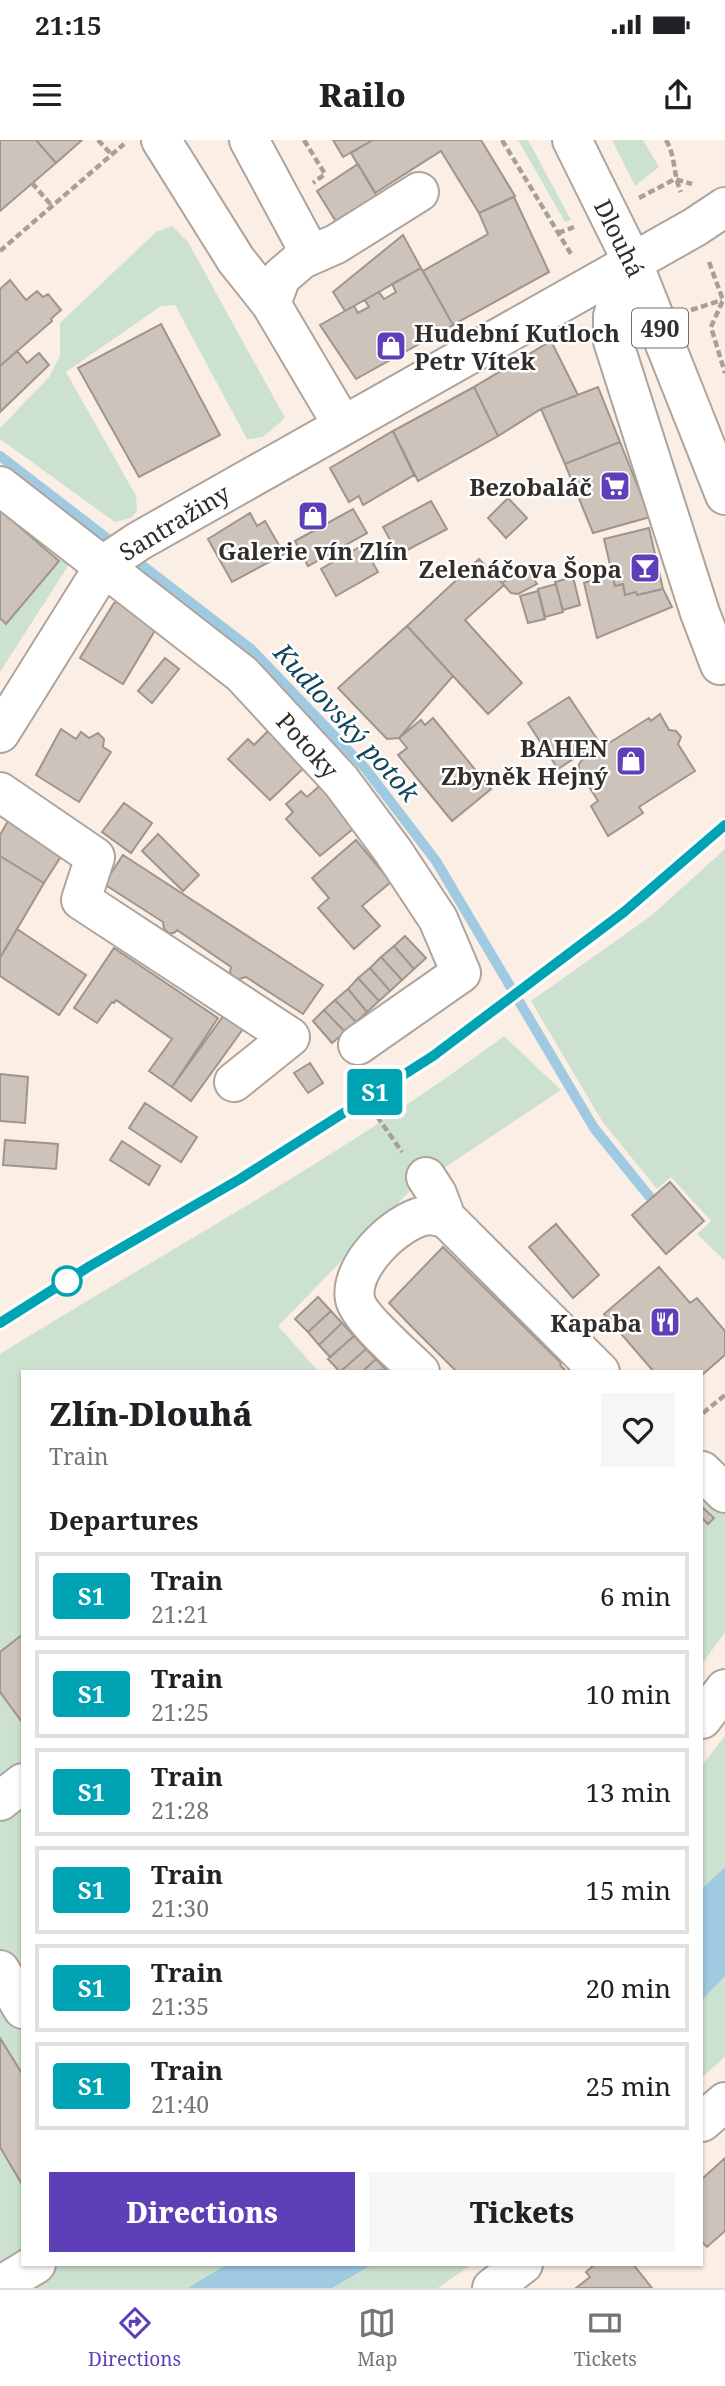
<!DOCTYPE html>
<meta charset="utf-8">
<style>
:root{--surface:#fff;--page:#f6f6f6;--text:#202124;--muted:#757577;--line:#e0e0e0;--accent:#5d40b8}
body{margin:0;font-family:"Noto Serif",serif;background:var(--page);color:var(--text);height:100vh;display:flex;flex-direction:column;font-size:26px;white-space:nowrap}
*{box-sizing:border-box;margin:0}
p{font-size:23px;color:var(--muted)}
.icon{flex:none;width:38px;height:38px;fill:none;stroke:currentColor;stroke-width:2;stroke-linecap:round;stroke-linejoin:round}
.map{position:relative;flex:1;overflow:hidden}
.details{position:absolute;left:21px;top:1230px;width:682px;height:896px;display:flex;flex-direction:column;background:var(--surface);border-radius:0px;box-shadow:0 2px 5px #0004}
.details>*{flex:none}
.badge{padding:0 14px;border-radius:5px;font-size:24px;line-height:46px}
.map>.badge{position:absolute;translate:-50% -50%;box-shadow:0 0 0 4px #fff}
h2{padding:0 28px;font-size:26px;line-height:63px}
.round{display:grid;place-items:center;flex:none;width:74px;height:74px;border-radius:0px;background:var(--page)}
.summary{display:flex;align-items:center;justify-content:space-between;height:119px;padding:0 28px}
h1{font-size:33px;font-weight:800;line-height:52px}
.cta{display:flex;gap:14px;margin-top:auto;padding:14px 28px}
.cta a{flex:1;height:80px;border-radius:0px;background:var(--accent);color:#fff;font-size:28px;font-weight:800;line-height:80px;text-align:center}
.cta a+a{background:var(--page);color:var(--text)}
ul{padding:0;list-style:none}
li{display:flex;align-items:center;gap:21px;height:88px;margin:0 14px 10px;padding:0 14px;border:4px solid var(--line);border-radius:0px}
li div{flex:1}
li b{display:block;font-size:26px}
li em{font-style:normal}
li .badge{min-width:77px;font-weight:700;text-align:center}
.status{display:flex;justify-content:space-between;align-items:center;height:49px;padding:0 35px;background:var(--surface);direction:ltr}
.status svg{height:19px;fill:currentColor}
header{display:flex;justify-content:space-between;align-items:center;height:91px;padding:0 28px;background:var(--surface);font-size:32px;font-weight:800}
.tabs{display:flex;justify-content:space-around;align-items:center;height:98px;border-top:2px solid var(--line);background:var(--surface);font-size:19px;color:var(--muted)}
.tabs a{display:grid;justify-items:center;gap:4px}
.tabs .current{color:var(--accent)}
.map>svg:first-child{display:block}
.green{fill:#cce1cf}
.water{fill:#9fcae1}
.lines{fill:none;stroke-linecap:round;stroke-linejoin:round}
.stream{stroke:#9fcae1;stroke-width:10}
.building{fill:#cec3ba;stroke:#9f958d;stroke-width:2}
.minor-casing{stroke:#afa49c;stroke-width:42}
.major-casing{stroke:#afa49c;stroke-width:42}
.path{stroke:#a89f98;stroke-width:4.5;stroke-dasharray:7 3.5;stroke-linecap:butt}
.minor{stroke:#fff;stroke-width:38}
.major{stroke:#fff;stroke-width:38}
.rail{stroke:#958d87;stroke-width:5;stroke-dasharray:12 12;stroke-linecap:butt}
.line-casing{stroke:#fff;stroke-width:16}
.line{stroke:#00a3b4;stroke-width:10}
.stop-dot{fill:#fff;stroke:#00a3b4;stroke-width:3.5}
.labels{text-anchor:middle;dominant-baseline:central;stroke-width:5;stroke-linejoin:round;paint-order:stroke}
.shield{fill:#fff;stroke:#6f6c6a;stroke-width:2}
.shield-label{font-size:23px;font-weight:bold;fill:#312d2a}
.street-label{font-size:24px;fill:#312d2a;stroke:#fff}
.poi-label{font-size:24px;font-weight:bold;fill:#312d2a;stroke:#fff;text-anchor:end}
.water-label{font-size:26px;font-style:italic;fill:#0d465d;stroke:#fff}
</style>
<div class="status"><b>21:15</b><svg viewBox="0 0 49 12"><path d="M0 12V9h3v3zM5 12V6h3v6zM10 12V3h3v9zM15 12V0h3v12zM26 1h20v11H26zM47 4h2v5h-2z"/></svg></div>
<header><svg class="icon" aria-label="menu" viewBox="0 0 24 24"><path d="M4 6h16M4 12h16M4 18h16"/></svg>Railo<svg class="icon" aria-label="share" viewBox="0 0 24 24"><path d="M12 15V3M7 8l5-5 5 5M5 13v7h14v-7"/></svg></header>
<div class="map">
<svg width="725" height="2148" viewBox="0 0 725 2148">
<rect width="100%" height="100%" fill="#faeee5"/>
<path class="green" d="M518,0h10l43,80 -6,2z
M612,0h31l16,27 -24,19z
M172,86l16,16 97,176 -22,19 -16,2 -72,-134 -14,1 -95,66 70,124 1,15 -6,7 -16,4 -115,-83v-11l49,-51 11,-21v-33l96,-91z
M0,358l75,57 -75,117z
M725,709v412l-28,-27 14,-13 -40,-44 -14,12 -55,-68 -71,-120 120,-85z
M504,896l57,54 -150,100 -133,136 41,46h-296v880l-23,12v-910c169,-105 345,-199 504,-318z
M702,1346l23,23v123l-23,32z
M725,1596v321l-23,20v-312z
M59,2124l412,1 -33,23h-419z"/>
<path class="water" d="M725,1727v109l-23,24v-111z
M226,2125v-1l145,1 -39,23h-144z"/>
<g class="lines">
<path class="stream" d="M0,316l117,90
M130,416l121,93 114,119 71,93 158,267 55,68"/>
</g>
<path class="building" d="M0,0h36l20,23 -56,48z
M36,0h46l-26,23z
M333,0h40l-30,17z
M373,0h108l34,56 -36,17 -38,-62 -66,42 -24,-40z
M358,24l23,38 -41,26 -23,-37z
M514,57l35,75 -96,53 -30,-54 65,-37 -9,-21z
M403,95l18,33 -76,43 -12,-19z
M421,128l32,57 -97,54 -36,-54 34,-19 4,7 11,-6 -4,-7 14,-8 5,7 12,-7 -4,-8z
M10,140l16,20 11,-9 6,6 5,-3 13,16 -10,9 1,2 -52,45v-77z
M161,184l59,111 -81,42 -61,-109z
M551,201l27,54 -37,14 -43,27 -24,-49z
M17,211l10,12 12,-10 10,12 -49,47v-46z
M474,247l24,49 -80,45 -25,-50z
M598,247l22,55 -55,22 -24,-55z
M393,291l21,44 -51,30 -4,-9 -10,6 -19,-34z
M620,302l30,75 -57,16 -28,-69z
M508,358l19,20 -21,20 -18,-20z
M431,361l16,28 -49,26 -15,-28z
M353,369l14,24 -59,33 -13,-25z
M0,370l59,51 -53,63 -6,-6z
M250,373l7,13 8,-5 19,33 -52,28 -24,-43z
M649,388l14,61 -26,6 -1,-3 -11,3 -2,-11 -8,2 -11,-47z
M363,405l15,27 -42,24 -15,-27z
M479,419l25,26 -39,35 57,63 -34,31 -81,-88z
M526,428l11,16 -19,10 -7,-1 -9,-10z
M611,434l4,12 8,-2 2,11 11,-3 1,3 26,-6 9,18 -75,31 -13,-55z
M573,437l7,28 -17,5 -8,-28z
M556,444l7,28 -18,5 -7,-28z
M538,451l7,28 -17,4 -8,-27z
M124,460l36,22 -37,62 -43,-26 34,-55z
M407,486l46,50 -54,62 -12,1 -49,-51z
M165,518l14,11 -27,34 -14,-12z
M569,557l30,45 -41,27 -30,-46z
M660,574l9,16 7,1 5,6 -3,7 17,27 -56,36 4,6 -35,23 -17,-30 7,-5 -19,-30v-7l3,-4 67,-42 2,3z
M433,578l58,71 -39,32 -54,-66 9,-7 -8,-10 22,-18 4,5z
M273,586l36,37 -39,37 -42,-41 20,-20 6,6z
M61,589l15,10 5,-7 8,6 9,-5 6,6 -1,8 8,5 -32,50 -43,-27z
M325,641l34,43 -39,32 -34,-37 7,-7 -7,-8 15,-13 6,6z
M124,663l28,20 -21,30 -29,-21z
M12,674l55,33 -23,36 -44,-27v-21z
M158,694l41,41 -16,16 -41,-40z
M356,700l35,42 -29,24 18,20 -26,23 -36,-41 11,-10 -17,-20z
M123,715l200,130 -20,29 -57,-37 -7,2 -6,-2 -3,-5 1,-5 -54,-37 -3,3h-6l-4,-5 -1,-6 -59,-38z
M0,716l44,27 -44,75z
M17,789l69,46 -27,40 -59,-39v-18z
M405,796l21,22 -12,11 -20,-23z
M394,806l20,23 -12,11 -21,-23z
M114,808l104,70 -46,69 -23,-16 23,-32 -56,-39 -2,3 -2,-1 -15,21 -23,-15z
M381,817l21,23 -12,11 -20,-23z
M370,828l20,23 -11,10 -21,-23z
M358,838l21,23 -12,11 -19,-23z
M348,849l19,23 -11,10 -21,-22z
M335,860l21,22 -11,10 -21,-22z
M324,870l21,22 -13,11 -19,-22z
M224,875l19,14 -52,72 -19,-14z
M310,923l13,20 -15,10 -14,-20z
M0,934l28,3 -3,46 -25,-2z
M145,963l52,34 -16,25 -52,-34z
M5,1000l53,4 -2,25 -53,-4z
M122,1001l38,25 -11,19 -39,-25z
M670,1042l34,39 -38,33 -34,-39z
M556,1084l43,51 -26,23 -44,-51z
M443,1107l118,116 -1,2 7,7h-110l-47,-47 -21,-22z
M659,1127l31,36 7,-5 28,33v24l-23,20v-3h-48l-50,-58z
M318,1157l13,14 -23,21 -13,-13z
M331,1171l11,12 -23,22 -11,-13z
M342,1183l12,13 -24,21 -11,-12z
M354,1196l12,13 -26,23 -12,-13z
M366,1209l10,10 -14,13h-18l-2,-2z
M376,1219l10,11 -24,2z
M702,1367l12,11 -6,6 -6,-6z
M23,1494v88h-1l-22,-30v-40z
M0,1898l23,37v111l-23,-39z
M725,2018v73l-18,16 -5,-5v-63z
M595,2124h38l19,24h-76l14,-11 -4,-5z"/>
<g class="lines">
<g class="minor-casing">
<path id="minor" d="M161,0l75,120 35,44 71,120
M249,0l56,104 -3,15
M632,121l-19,55v25l87,272 20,52
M271,164l10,-27 21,-18 34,-15 83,-52
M0,346l242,188 99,107 52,70 45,68 23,54 -103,72
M0,593l103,-165 6,-7 30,-20 556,-314 30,-20
M0,652l95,65 -14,43 209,137 -56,45
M426,1037l11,17 9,24 154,154
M420,1232c-15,-15 -62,-55 -65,-73 -6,-32 40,-77 69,-83 7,-2 15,1 22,2
M702,1331l23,22
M702,1579l23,-30
M0,1661l23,-18
M0,1830l23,39
M702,1982l23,-20
M0,2146l36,-22
M492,2148l31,-24"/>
</g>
<g class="major-casing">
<path id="major" d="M572,0l60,121 93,234"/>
</g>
<path class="path" d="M98,0l14,15
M304,0l21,34 -12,9
M502,0l69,114
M666,0c10,17 7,35 15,52
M32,43l20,23
M639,58l36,-19 17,5
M558,93l16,-6
M0,111l124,-107
M709,122l14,38 -12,27 14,46
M691,170l31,-10
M360,943l-4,3 46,66
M703,1273l22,-18"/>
<use href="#minor" class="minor"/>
<use href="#major" class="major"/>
<path class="rail" d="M0,1182l240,-143 193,-123 191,-144 101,-87"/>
</g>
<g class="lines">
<g class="line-casing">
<path id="line" d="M0,1183l90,-57 150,-87 193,-123 191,-144 101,-87"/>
</g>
<use href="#line" class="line"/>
</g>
<defs>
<g id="shop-square" transform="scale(1.575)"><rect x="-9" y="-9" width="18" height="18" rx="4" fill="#5d40b8" stroke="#fff"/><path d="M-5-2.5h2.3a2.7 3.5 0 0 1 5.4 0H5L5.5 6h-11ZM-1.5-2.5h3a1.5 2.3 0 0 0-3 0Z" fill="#fff"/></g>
<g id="supermarket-square" transform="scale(1.575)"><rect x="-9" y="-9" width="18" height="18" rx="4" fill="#5d40b8" stroke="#fff"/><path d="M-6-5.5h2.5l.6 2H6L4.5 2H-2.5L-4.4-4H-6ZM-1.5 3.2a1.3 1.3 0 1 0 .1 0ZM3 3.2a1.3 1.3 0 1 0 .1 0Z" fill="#fff"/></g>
<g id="bar-square" transform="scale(1.575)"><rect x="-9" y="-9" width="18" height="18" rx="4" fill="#5d40b8" stroke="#fff"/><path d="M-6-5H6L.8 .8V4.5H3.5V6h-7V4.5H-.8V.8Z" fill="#fff"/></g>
<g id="restaurant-square" transform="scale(1.575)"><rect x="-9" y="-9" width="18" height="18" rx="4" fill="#5d40b8" stroke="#fff"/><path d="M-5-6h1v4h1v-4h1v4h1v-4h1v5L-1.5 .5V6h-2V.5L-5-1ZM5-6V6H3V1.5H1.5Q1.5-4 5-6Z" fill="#fff"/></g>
</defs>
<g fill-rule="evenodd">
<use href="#shop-square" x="391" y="206"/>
<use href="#supermarket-square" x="615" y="346"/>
<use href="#shop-square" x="313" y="376"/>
<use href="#bar-square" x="645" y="428"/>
<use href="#shop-square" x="631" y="621"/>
<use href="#restaurant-square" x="665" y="1182"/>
</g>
<circle class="stop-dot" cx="67" cy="1141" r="14"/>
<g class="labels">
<rect class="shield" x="632" y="168.5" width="56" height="39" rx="5"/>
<g class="shield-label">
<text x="660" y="188">490</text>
</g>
<g class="street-label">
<text transform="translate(620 98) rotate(64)">Dlouhá</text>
<text transform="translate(174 382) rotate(-31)">Santražiny</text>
<text transform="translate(308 605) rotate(48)">Potoky</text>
</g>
<g class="poi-label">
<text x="414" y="192" text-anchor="start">Hudební Kutloch<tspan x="414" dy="28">Petr Vítek</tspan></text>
<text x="592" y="346">Bezobaláč</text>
<text x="313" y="410" text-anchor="middle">Galerie vín Zlín</text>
<text x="622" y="428">Zelenáčova Šopa</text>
<text x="608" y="607">BAHEN<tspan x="608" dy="28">Zbyněk Hejný</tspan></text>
<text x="642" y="1182">Kapaba</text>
</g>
<g class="water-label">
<text transform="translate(347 582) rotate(48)">Kudlovský potok</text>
</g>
</g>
</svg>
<b class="badge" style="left:375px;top:952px;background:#00a3b4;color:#fff">S1</b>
<section class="details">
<div class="summary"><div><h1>Zlín-Dlouhá</h1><p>Train</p></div><a class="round"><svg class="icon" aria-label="heart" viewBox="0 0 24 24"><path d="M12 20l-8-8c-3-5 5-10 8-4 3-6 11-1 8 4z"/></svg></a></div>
<h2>Departures</h2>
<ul>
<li><span class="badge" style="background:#00a3b4;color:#fff">S1</span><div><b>Train</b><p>21:21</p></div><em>6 min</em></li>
<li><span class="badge" style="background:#00a3b4;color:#fff">S1</span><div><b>Train</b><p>21:25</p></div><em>10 min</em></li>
<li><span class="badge" style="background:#00a3b4;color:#fff">S1</span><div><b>Train</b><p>21:28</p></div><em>13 min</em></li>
<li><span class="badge" style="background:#00a3b4;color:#fff">S1</span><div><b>Train</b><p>21:30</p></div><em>15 min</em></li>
<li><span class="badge" style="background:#00a3b4;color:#fff">S1</span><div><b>Train</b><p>21:35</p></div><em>20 min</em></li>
<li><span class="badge" style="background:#00a3b4;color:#fff">S1</span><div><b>Train</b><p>21:40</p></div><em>25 min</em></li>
</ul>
<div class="cta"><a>Directions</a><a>Tickets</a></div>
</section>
</div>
<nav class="tabs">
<a class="current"><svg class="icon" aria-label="directions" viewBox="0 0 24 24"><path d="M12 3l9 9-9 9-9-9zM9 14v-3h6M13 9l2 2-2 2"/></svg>Directions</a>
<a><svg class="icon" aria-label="map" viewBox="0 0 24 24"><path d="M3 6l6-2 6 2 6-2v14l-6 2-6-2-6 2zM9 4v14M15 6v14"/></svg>Map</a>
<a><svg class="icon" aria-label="tickets" viewBox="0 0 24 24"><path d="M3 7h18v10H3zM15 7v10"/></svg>Tickets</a>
</nav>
